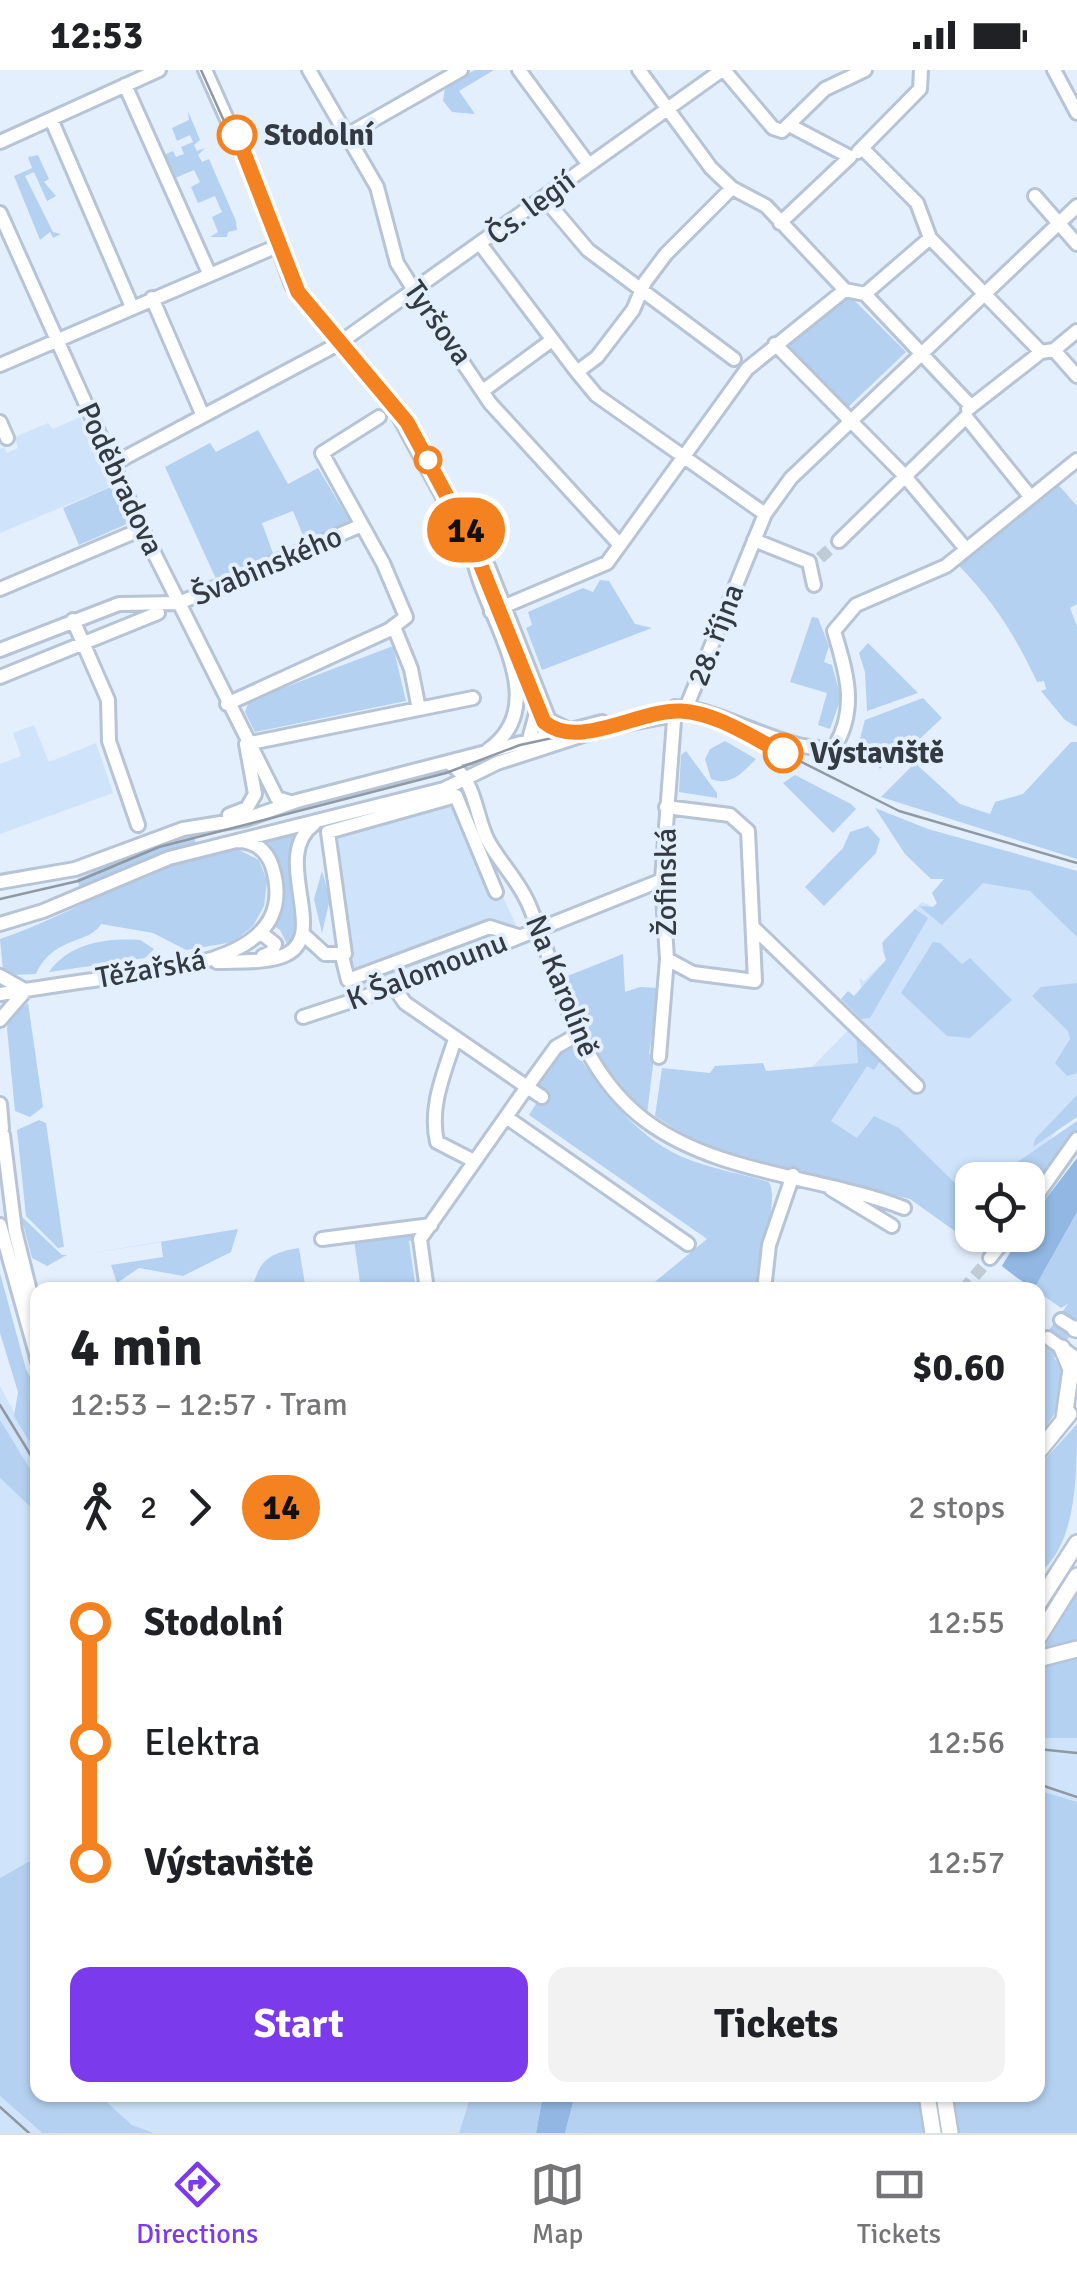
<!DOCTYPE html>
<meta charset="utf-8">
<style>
:root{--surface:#fff;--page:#f2f2f2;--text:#202124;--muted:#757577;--line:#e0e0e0;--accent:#7c3aed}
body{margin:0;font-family:Signika,sans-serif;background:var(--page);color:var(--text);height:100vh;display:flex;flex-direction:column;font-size:38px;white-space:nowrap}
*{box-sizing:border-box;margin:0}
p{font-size:32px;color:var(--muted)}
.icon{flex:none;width:55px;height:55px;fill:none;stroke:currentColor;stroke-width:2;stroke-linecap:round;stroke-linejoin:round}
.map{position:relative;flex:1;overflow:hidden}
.sheet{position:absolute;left:30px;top:1212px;width:1015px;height:820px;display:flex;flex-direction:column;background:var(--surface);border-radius:20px;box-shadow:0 2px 8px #0004}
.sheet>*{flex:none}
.badge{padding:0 20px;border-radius:32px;font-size:35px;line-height:65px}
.tools{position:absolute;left:955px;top:1092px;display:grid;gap:20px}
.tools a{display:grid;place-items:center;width:90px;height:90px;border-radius:20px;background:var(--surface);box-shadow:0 2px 8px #0004;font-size:50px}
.map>.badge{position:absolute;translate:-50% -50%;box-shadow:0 0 0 5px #fff}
.legs{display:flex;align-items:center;gap:15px;height:110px;padding:0 40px;font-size:32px}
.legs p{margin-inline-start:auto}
.head{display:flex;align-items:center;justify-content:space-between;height:170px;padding:0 40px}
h1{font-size:55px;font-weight:700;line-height:75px}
.primary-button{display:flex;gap:20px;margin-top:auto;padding:20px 40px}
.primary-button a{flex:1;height:115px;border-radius:20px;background:var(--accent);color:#fff;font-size:40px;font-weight:700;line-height:115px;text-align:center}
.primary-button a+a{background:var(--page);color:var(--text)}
ul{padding:0 40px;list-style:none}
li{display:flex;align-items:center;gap:35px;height:120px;font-size:38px}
li i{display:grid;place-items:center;width:15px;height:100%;margin:0 12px;background:currentColor}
li i::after{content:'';width:25px;height:25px;margin:-12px;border:8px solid;border-radius:50%;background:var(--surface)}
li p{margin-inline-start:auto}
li:first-child i{background:linear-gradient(#0000 50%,currentColor 0)}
li:last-child i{background:linear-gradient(currentColor 50%,#0000 0)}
.status{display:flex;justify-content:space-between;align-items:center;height:70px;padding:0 50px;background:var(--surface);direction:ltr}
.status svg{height:28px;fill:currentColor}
.tab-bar{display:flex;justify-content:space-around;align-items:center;height:140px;border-top:2px solid var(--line);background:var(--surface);font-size:28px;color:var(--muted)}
.tab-bar a{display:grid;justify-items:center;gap:5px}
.tab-bar .current{color:var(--accent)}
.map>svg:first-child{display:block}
.built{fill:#cfe4fb}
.green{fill:#b4d1f1}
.water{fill:#91b7e2}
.pier{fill:#e3effd}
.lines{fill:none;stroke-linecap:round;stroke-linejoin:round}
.minor-tunnel{stroke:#c0cbd7;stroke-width:12;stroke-dasharray:12 6;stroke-linecap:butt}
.minor-casing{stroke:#b6c4d5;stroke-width:18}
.major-casing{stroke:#b6c4d5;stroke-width:20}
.minor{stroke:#fff;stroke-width:12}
.major{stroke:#fff;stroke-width:15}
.tram{stroke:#8f98a3;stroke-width:2.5}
.rail{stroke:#8f98a3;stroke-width:2.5}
.line-1-casing{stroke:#fff;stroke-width:22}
.line-1{stroke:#f58220;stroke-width:15}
.stop-1-dot{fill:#fff;stroke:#f58220;stroke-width:5}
.labels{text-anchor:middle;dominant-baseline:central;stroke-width:8;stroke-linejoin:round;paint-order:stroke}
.stop-label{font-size:30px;font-weight:bold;fill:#343a41;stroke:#e3effd;text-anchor:start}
.street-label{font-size:30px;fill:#343a41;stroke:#e3effd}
</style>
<div class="status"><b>12:53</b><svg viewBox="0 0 49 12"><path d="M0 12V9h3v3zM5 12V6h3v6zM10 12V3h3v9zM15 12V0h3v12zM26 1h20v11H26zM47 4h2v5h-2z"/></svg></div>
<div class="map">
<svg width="1077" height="2063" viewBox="0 0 1077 2063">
<rect width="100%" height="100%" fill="#e3effd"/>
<path class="built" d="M80,347l30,70 -110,46v-84l4,-2 3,6 11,-5 -3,-11 33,-14 5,6z
M34,655l15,37 47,-19 17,50 -113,41v-70l21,-8 -8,-23z
M456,724l60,131 -165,67 -29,-163z
M925,804l152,2v228l-58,76h-47v22l-104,-48 -71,-62v-10l70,-71 -8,-33 5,3 22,-21 -4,-9 2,-11 38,-38 11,5 4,-3 -5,-11 12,-14z
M0,1316l37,68v26l-37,-60z
M0,1408l38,35 -1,344 -37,21z
M1038,1668h39v64l-39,-12z
M99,2025h372l-12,38h-305l-22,-8z
M0,2026l22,20 20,17h-42z"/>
<path class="green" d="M475,0h19l-35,21 16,23 -23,-2 -9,-11 2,-13z
M188,41l12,29 -6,5 3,6 8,-3 -7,7 4,7 7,-3 27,62 1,9 -9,2 -1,5h-17l8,-5 -6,-15 10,-5 -7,-16 -17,7 -7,-16 9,-5 -6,-12 -19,8 -11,-23 9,-4 3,6 8,-3 -3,-7 12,-5 -3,-7 -13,6 -5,-13 17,-8z
M38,85l11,24 -5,3 12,14 -9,5 -13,-29 -9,4 28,56 8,2 -8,4 -3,-6 -10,8 -26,-64 18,-8 -4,-11z
M849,225l57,57 -60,57 -60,-62z
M258,360l30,54 30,-16 33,55 -45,20 -13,-32 -31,12 12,33 -58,23 -51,-112 45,-24 6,9z
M1055,411l22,25v98l-7,4 7,18v101l-12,-7 -24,-29 5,-2 -2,-8 -7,1c-21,-45 -44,-82 -79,-117z
M113,416l16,37 -50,22 -16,-37z
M600,510l9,1 26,43 17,4 -110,42 -14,-37 -2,-5 6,-3 -4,-13 55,-24 10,4z
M812,547l6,1 11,28 -5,16 8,3 9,33 -11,31 -12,-4 9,-32 -37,-11z
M868,573l50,50 -51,18 -2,-39 -6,-19z
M393,576l13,55 -151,31 -10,-20 4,-11z
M923,628l19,20 -32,30 -7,-6 -23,27 -21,-27 6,-22z
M725,671l31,18c-13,13 -25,28 -45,20l-6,-20 5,-10z
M1071,672h6v117l-196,-62 34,-34 45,41 30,10 5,-12 28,-8z
M686,681l31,42v5l-38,-6 2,-37z
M795,705l56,29 5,5 -23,24 -50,-50z
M875,738l53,21 149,42v66l-47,-46 -47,-8 -41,42 -23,-19 14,1 4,-4 -5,-10 12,-14h-13l-26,-25z
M868,756l12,13 -4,14 -52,53 -19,-19 38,-39 7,-16z
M302,758l-11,26 9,72 -11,22 -9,-18 -9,-6c9,-29 17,-62 -10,-84z
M194,765l2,10 -50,15 -66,28 -3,-9 69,-30z
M237,779l22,11 8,21 -3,25 -11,20 -20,16 -47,8 -33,-17 -52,-9c-11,20 -48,12 -65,50l-22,1 -11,-5 -3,-31c79,-26 153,-81 237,-90z
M322,801l8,28 -8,34 -8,-34z
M915,839l13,9 -58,100 -9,1 -20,-20 7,-8 6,5 32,-36 -4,-17z
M140,870l14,9 -9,9 -96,14c21,-29 56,-34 91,-32z
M933,872l7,1 22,21 8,-6 42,42 -42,38 -23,-2 -46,-43z
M623,884l2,38 15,-5 20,1 -11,66 5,3 -7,57c-46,-36 -64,-84 -82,-137z
M1077,913v90l-10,3 -12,-13 15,-24 -2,-8 -36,-35 9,-9z
M28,933l15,104 -13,10 -15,-6 -8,-82 2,-12z
M856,963l24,28 -6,9 -7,-4 -36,55 26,17 17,-22 25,12 62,61 11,3v43h30l-15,19 -77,-55 -205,-51 -50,-32 7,-48 48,5 5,-7 48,-3 3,8 92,-8z
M566,968c29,42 60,89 106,114 28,15 67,21 97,30 11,21 -12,78 -12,108h-112l62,-51 -178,-124 14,-22 -13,-10z
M1077,1025v22l-44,30 2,-8z
M39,1050l7,3 18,124 -6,1 -32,-32 -9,-86z
M1077,1051v15l-37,47 -28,-10 4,-10z
M1077,1142v114l-23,32c23,24 1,58 -16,80v-93l30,-41 -7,4 -27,-19z
M21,1146l41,39h5l-20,11 -15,-8z
M238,1159l-7,23 -48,24 -44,-8 -22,15 -6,-18 52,-8 -2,-15 -87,14z
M418,1160l2,9 -11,2 7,49h-55l-7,-50z
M299,1178l7,42h-54c7,-30 17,-37 47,-42z
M0,1203l26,96 11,21v64l-23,-38 4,-24 -18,-59z
M0,1350l37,60v33l-37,-35z
M1077,1354c0,51 0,121 -39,150v-107z
M1077,1522v49l-35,10z
M1077,1585v83h-39v-68z
M1038,1720l39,12v331h-119l-8,-38h88z
M37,1787l1,238h61l33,30 22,8h-112l-42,-37v-218z
M471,2025h72l-7,38h-77z
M575,2025h343l6,38h-359z"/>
<path class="water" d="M1077,1088v54l-43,77 -47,1 34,-55h7l7,-22z
M543,2025h32l-10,38h-29z"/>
<path class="pier" d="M998,1193l18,14 19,13h-53z"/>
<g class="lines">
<path class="minor-tunnel" d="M820,488l19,-17
M963,1220l27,-32"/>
<g class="minor-casing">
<path id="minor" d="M205,0l50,112 37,103 105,128 75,137c7,61 86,151 16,200
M309,0l68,117 20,76 17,27 76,113 129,141
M519,0l70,95
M639,0l72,98 21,20 34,18 79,84 20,4 104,110
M724,0l49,58 9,3 43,-42 40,-19
M1054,0l23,43
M125,15l84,188
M51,49l81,188
M347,65l114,-65
M0,72l159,-72
M862,78l55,55 13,35 111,114 13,-2 23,-19
M858,82l62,-63 1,-19
M1035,126l42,48
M544,128l44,52 146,109
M0,143l142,316 135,269 13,4
M780,153l70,-66 -59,-31
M481,175l96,127 20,-15 36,-47 12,-28 21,-28 66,-66
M865,224l65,-56
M152,228l51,118
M775,274l128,130 63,75
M1054,280l23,26
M0,295l275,-118
M577,302l19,23 169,119
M484,320l68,-50
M968,339l73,-57
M966,347l63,78
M0,352l7,16
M113,394l225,-120 384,-274
M754,470l55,22
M839,471l127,-124
M472,480l16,16 61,154 20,10
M809,492l5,23
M0,519l142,-60
M491,542l116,-49 140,-194 98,-79
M73,550l35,80 1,41 29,84
M394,557l17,42 8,40
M0,580l119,-46 60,-1 183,-78
M0,607l158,-64
M227,634l162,-74 17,-13 -23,-54 -61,-110 57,-36
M681,637c44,4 116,51 154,39 23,-38 11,-75 -1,-115l22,-26 90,-39 131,-106
M528,673l12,-44
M246,674l227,-46
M448,692c29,19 26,51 40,79 13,23 31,40 41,64 32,76 47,164 117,216 73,54 175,55 258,87
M666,737l64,8 18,16 7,150 -62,-8 -26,-14
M229,745l18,-7 8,-14 -9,-50
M0,812l75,-13 108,-40 63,-10 51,-18 305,-79
M0,854l43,-13 126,-53 275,-69 53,-26 108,-35 79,-15 81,-199 26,-36 286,-272
M753,857l164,159
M260,862l15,12 -3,8 -9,4
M303,864l22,20h20l-17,-122 128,-36 40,96
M342,886l6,24 142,-53 28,9
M217,892c19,-1 44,1 63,-5 55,-17 -12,-99 34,-133
M0,906l23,13
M394,917l11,16 122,84 -107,152 7,51
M0,924c38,-6 77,-12 115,-17 59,-9 187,-17 157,-111 -6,-17 -18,-25 -35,-25
M303,947l91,-30 268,-107
M0,950l26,-30
M455,969c-11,35 -26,67 -18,103l37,19
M659,987l8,-98 -5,-79 13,-173
M542,1027l-15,-10 29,-40 21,-12
M0,1034l2,25
M506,1047l182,127
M3,1065l12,96 23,92
M831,1119l61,37
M1028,1138l49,-69
M0,1155l38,136
M322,1169l109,-14
M990,1188l18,-23
M764,1220l5,-45 24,-70
M1061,1250l16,10
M1048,1268l29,21"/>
</g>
<g class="major-casing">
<path id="major" d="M1075,1259h2
M1062,1278l9,21 -7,49
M1038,1382l31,-38
M1038,1534l39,-61
M1038,1568l39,-62
M1038,1589l39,-10
M927,2025l6,38
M944,2025l6,38"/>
</g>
<use href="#minor" class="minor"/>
<use href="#major" class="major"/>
<path class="tram" d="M201,0l55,122 30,87 124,159 69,132 41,100 13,47 13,15 15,5
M0,829l78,-18 81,-34 287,-74 74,-28 156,-34 42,9 181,91 178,52"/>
<path class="rail" d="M0,1335l38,62
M1038,1679l39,4
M1038,1714l39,13
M0,2037l29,26"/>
</g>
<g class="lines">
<g class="line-1-casing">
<path id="line-1" d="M237,65l61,157 109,130 64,119 73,181c35,29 95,-13 137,-11 36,2 70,26 102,42"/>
</g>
<use href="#line-1" class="line-1"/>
</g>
<g class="stop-1-dot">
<circle cx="237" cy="65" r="18"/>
<circle cx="428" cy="390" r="12"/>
<circle cx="783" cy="683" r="18"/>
</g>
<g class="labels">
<g class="stop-label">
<text x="264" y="65">Stodolní</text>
<text x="810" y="683">Výstaviště</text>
</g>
<g class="street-label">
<text transform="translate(531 138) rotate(-37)">Čs. legií</text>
<text transform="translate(438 253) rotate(55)">Tyršova</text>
<text transform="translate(120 409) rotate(65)">Poděbradova</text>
<text transform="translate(267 496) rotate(-23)">Švabinského</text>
<text transform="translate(716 565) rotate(-69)">28. října</text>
<text transform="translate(666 812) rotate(-90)">Žofinská</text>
<text transform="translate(151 899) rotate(-10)">Těžařská</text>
<text transform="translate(427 901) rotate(-21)">K Šalomounu</text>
<text transform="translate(562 916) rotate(68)">Na Karolíně</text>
</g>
</g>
</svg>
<div class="tools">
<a><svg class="icon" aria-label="locate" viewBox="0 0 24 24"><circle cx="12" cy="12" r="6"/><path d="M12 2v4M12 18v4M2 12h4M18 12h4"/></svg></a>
</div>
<b class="badge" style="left:466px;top:460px;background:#f58220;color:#111">14</b>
<section class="sheet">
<div class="head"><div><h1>4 min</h1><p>12:53 – 12:57 · Tram</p></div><b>$0.60</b></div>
<div class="legs"><svg class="icon" aria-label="walk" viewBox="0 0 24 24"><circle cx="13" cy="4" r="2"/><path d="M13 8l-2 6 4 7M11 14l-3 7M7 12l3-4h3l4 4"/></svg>2<svg class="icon" aria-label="forward" viewBox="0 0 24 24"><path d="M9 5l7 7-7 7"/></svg><b class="badge" style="background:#f58220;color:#111">14</b><p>2 stops</p></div>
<ul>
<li><i style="color:#f58220"></i><b>Stodolní</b><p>12:55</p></li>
<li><i style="color:#f58220"></i><span>Elektra</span><p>12:56</p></li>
<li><i style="color:#f58220"></i><b>Výstaviště</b><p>12:57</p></li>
</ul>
<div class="primary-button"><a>Start</a><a>Tickets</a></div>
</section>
</div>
<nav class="tab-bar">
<a class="current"><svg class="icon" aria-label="directions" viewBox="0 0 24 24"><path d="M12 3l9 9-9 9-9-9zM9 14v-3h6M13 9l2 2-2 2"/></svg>Directions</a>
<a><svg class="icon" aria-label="map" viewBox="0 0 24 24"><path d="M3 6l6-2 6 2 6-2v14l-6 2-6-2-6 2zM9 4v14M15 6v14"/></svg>Map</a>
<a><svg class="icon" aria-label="tickets" viewBox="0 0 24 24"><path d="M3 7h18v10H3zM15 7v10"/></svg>Tickets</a>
</nav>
